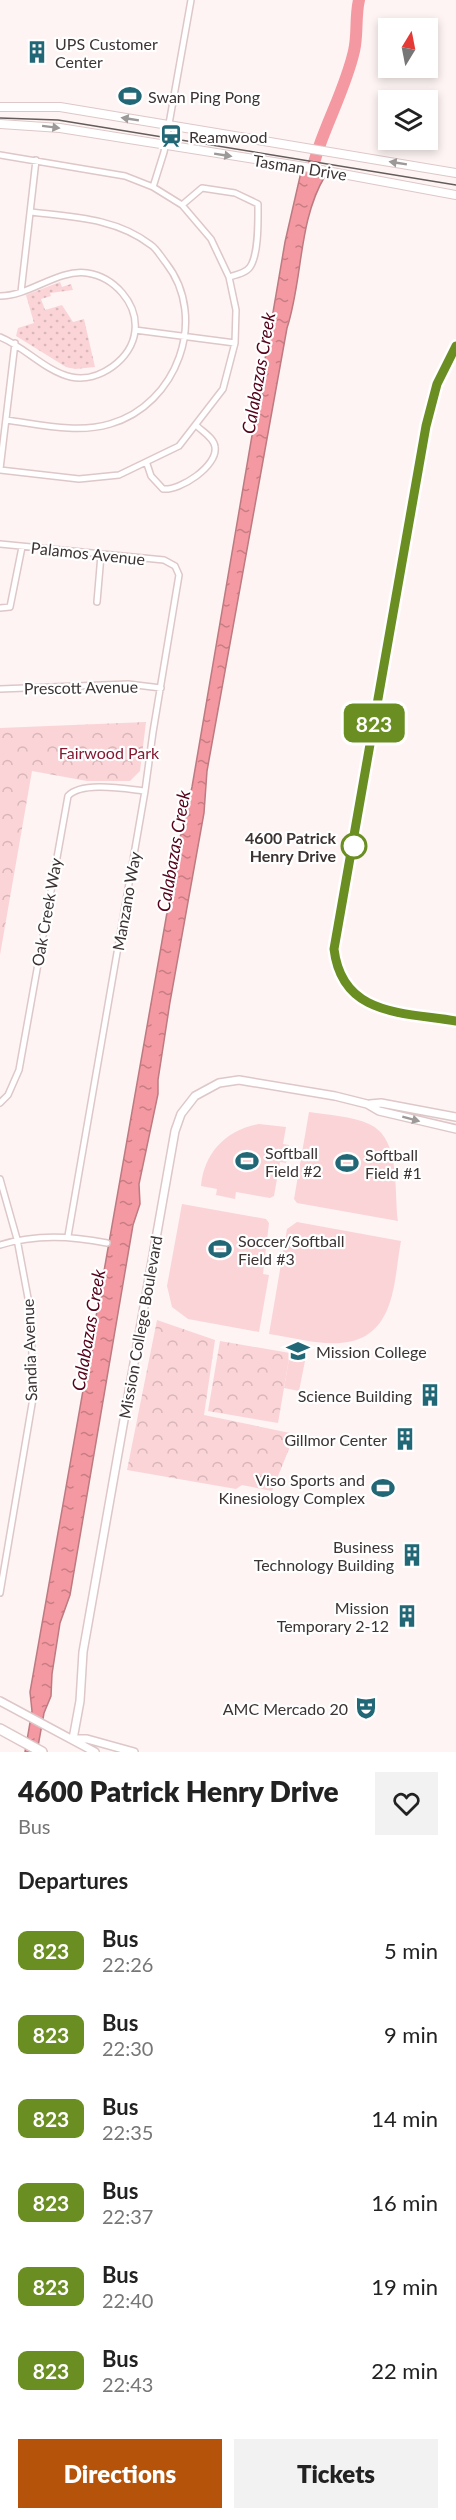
<!DOCTYPE html>
<style>
:root{--surface:#fff;--page:#f2f2f2;--text:#222;--muted:#767676;--accent:#b45309}
body{margin:0;font-family:Lato,sans-serif;background:var(--page);color:var(--text);height:100vh;display:flex;flex-direction:column;font-size:22px;white-space:nowrap}
*{box-sizing:border-box;margin:0}
p{font-size:20px;color:var(--muted)}
.icon{flex:none;width:33px;height:33px;fill:none;stroke:currentColor;stroke-width:2;stroke-linecap:round;stroke-linejoin:round}
.map{position:relative;height:1752px;overflow:hidden}
.side{display:flex;flex-direction:column;background:var(--surface);flex:1}
.side>*{flex:none}
.badge{padding:0 12px;border-radius:9px;font-size:21px;line-height:39px}
.needle{width:39px;rotate:10deg}
.controls{position:absolute;left:378px;top:18px;display:grid;gap:12px}
.controls a{display:grid;place-items:center;width:60px;height:60px;border-radius:0px;background:var(--surface);box-shadow:0 3px 9px #0003;font-size:30px}
.map>.badge{position:absolute;translate:-50% -50%;box-shadow:0 0 0 3px #fff}
h2{padding:0 18px;font-size:22px;line-height:54px}
.round{display:grid;place-items:center;flex:none;width:63px;height:63px;border-radius:0px;background:var(--page)}
.overview{display:flex;align-items:center;justify-content:space-between;height:102px;padding:0 18px}
h1{font-size:28px;font-weight:800;line-height:45px}
.button{display:flex;gap:12px;margin-top:auto;padding:12px 18px}
.button a{flex:1;height:69px;border-radius:0px;background:var(--accent);color:#fff;font-size:24px;font-weight:800;line-height:69px;text-align:center}
.button a+a{background:var(--page);color:var(--text)}
ul{padding:0;list-style:none}
li{display:flex;align-items:center;gap:18px;height:84px;padding:0 18px}
li div{flex:1}
li b{display:block;font-size:22px}
li em{font-style:normal}
li .badge{min-width:66px;font-weight:700;text-align:center}
.map>svg:first-child{display:block}
.grass{fill:url(#grass-dots)}
.forest{fill:url(#forest-crowns)}
.pitch{fill:#fbd4d7}
.water{fill:url(#water-ripples);stroke:#bd7a80;stroke-width:1.5}
.lines{fill:none;stroke-linecap:round;stroke-linejoin:round}
.river{stroke:#f498a1;stroke-width:12}
.minor-casing{stroke:#dec7c8;stroke-width:8}
.tertiary-casing{stroke:#dec7c8;stroke-width:10}
.secondary-casing{stroke:#dec7c8;stroke-width:10}
.motorway-casing{stroke:#dec7c8;stroke-width:12}
.minor{stroke:#fff;stroke-width:5}
.tertiary{stroke:#fff;stroke-width:7}
.secondary{stroke:#fff;stroke-width:8}
.motorway{stroke:#fff;stroke-width:9}
.tram{stroke:#645b5b;stroke-width:1.5}
.oneway{fill:#9e9999}
.line-casing{stroke:#fff;stroke-width:14}
.line{stroke:#6b8e23;stroke-width:9}
.stop-dot{fill:#fff;stroke:#6b8e23;stroke-width:3}
.labels{text-anchor:middle;dominant-baseline:central;stroke-width:4.5;stroke-linejoin:round;paint-order:stroke}
.poi-label{font-size:16px;fill:#3c3333;stroke:#fff;text-anchor:start}
.street-label{font-size:16px;fill:#3c3333;stroke:#fff}
.park-label{font-size:16px;fill:#841a32;stroke:#fff}
.stop-label{font-size:16px;font-weight:bold;fill:#3c3333;stroke:#fff;text-anchor:end}
.water-label{font-size:18px;font-style:italic;fill:#540119;stroke:#fff}
</style>
<div class="map">
<svg width="456" height="1752" viewBox="0 0 456 1752">
<defs>
<pattern id="grass-dots" width="8" height="8" patternUnits="userSpaceOnUse" patternTransform="scale(1.5)"><rect width="8" height="8" fill="#fbd4d7"/><path d="M2 2h.1M6 6h.1" fill="none" stroke="#d8b6b9" stroke-width="1.8" stroke-linecap="round"/></pattern>
<pattern id="forest-crowns" width="20" height="18" patternUnits="userSpaceOnUse" patternTransform="scale(1.5)"><rect width="20" height="18" fill="#fbd4d7"/><path d="M2 6a3 3 0 1 1 6 0M12 15a3 3 0 1 1 6 0" fill="none" stroke="#d8b6b9"/></pattern>
<pattern id="water-ripples" width="26" height="14" patternUnits="userSpaceOnUse" patternTransform="scale(1.5)"><rect width="26" height="14" fill="#f498a1"/><path d="M2 4q2-2 4 0t4 0M15 11q2-2 4 0t4 0" fill="none" stroke="#c77d84"/></pattern>
</defs>
<rect width="100%" height="100%" fill="#fef4f4"/>
<path class="grass" d="M60,282l2,5 9,-3 2,6 -23,3 1,3 -10,3 4,11 17,-5 11,17 11,-3 11,48 -20,2 -9,-2 -50,-31 2,-8 16,-5 -8,-28z"/>
<path class="forest" d="M146,722l-6,49 -10,10h-43l-55,-10 -32,184v-227z
M157,1320l58,20 -11,75 91,19 -23,57 -30,-6 -6,4 -109,-19z
M220,1341l70,12 -12,70 -70,-12z"/>
<path class="pitch" d="M309,1112c19,3 43,4 60,12 32,14 25,66 29,97l-101,-18 -3,-4z
M259,1124l27,3 -3,17 6,1 -3,18 -6,-1 -6,34 -4,2 -34,-6 -1,7 -19,-4 1,-6 -16,-3c3,-33 25,-56 58,-62z
M182,1204l84,15 3,4 -6,51 6,1 -10,57 -71,-13 -16,-12 -5,-21z
M297,1222l104,19c-4,21 -5,45 -12,64 -20,56 -75,36 -120,29l18,-105z
M290,1353l16,3 -7,35 -15,-3z"/>
<path class="water" d="M301,172l24,4c-27,45 -22,103 -38,152l-80,443 -3,42 -34,189 -12,78v14l-19,90 1,20 -7,21 -63,370 -10,28 -8,51 -1,22 -7,17 -7,39h-12l7,-41 -2,-19 151,-859 11,-46 93,-545z"/>
<g class="lines">
<path class="river" d="M310,179c9,-45 34,-84 44,-128 4,-17 1,-34 5,-51"/>
<g class="minor-casing">
<path id="minor" d="M0,155l125,21 28,11 29,18 29,34 18,38 7,33 -1,33 -12,46 -44,57 -60,29 -40,4 -79,-9
M153,187l11,-35 27,-152
M182,205l20,-17 33,5 23,11c0,16 1,50 -8,63 -4,6 -14,8 -21,10
M21,292l15,-132
M0,296c30,0 57,-27 87,-23 27,4 51,30 48,58 -3,28 -36,52 -64,46 -26,-6 -46,-30 -71,-40
M135,330l100,13
M6,420c32,4 71,14 104,4 67,-19 99,-106 56,-161 -5,-6 -9,-14 -15,-18 -35,-27 -78,-28 -121,-33
M147,464l4,12 12,13c17,2 55,-23 52,-42 -1,-9 -12,-15 -18,-21
M0,469l15,-126
M0,544l164,16 11,6 4,9 -26,157 -8,59 -77,445
M97,602l4,-47
M0,608l10,-1 12,-60
M0,689l128,-5 33,4
M0,1103l8,-8 11,-25 49,-274c14,-15 58,-7 77,-5
M0,1179l17,60 14,75 2,84 -33,195
M0,1245c36,-11 71,-9 107,-2"/>
</g>
<g class="tertiary-casing">
<path id="tertiary" d="M456,346l-19,38 -11,42 -91,523c7,67 67,63 121,72
M370,1104l11,-1 75,14
M0,1701l95,51
M73,1739l7,-38 3,-49 92,-521 6,-17 14,-18 24,-13 20,-3 96,16 32,8 12,7 77,18
M73,1739h14l47,13"/>
</g>
<g class="secondary-casing">
<path id="secondary" d="M0,107h60l396,66
M0,124l60,4 245,39 151,28"/>
</g>
<g class="motorway-casing">
<path id="motorway" d="M0,1729l42,23"/>
</g>
<use href="#minor" class="minor"/>
<use href="#tertiary" class="tertiary"/>
<use href="#secondary" class="secondary"/>
<use href="#motorway" class="motorway"/>
<path class="tram" d="M0,118l58,2 398,65"/>
</g>
<defs><path id="oneway-solid" d="M-6-.8H1V-3.2L6.5 0L1 3.2V.8H-6Z" transform="scale(1.5)"/></defs>
<g class="oneway">
<use href="#oneway-solid" transform="translate(130 119) rotate(-171)"/>
<use href="#oneway-solid" transform="translate(51 127) rotate(7)"/>
<use href="#oneway-solid" transform="translate(223 155) rotate(9)"/>
<use href="#oneway-solid" transform="translate(398 163) rotate(-171)"/>
<use href="#oneway-solid" transform="translate(411 1119) rotate(15)"/>
</g>
<g class="lines">
<g class="line-casing">
<path id="line" d="M456,346l-19,38 -11,42 -92,523c8,67 68,63 122,72"/>
</g>
<use href="#line" class="line"/>
</g>
<defs>
<g id="building-bare" transform="scale(1.8)"><path d="M-4-6H4V6H1V3H-1V6H-4ZM-2.5-4.3h1.7v1.8h-1.7ZM.8-4.3h1.7v1.8H.8ZM-2.5-1h1.7V.8h-1.7ZM.8-1h1.7V.8H.8Z" fill="#216776" stroke="#fff" stroke-width="2.5" paint-order="stroke"/></g>
<g id="stadium-bare" transform="scale(1.8)"><path d="M0-5a6.5 5 0 1 0 0 10a6.5 5 0 1 0 0-10ZM-3.5-1.8h7v3.6h-7Z" fill="#216776" stroke="#fff" stroke-width="2.5" paint-order="stroke"/></g>
<g id="station-bare" transform="scale(1.8)"><path d="M-3-6H3Q5-6 5-4V2Q5 4 3 4L4.5 6H3L1.5 4h-3L-3 6H-4.5L-3 4Q-5 4-5 2V-4Q-5-6-3-6ZM-3.5-4v3h7v-3ZM-3.5 1v1.5H-2V1ZM2 1v1.5H3.5V1Z" fill="#216776" stroke="#fff" stroke-width="2.5" paint-order="stroke"/></g>
<g id="university-bare" transform="scale(1.8)"><path d="M0-5L7-2L0 1L-7-2ZM-4 1L0 2.5L4 1V4Q0 6-4 4Z" fill="#216776" stroke="#fff" stroke-width="2.5" paint-order="stroke"/></g>
<g id="theatre-bare" transform="scale(1.8)"><path d="M-5-5.5Q0-4 5-5.5V0Q5 5 0 6Q-5 5-5 0ZM-3.3-2.5H-1v1.5H-3.3ZM1-2.5H3.3v1.5H1ZM-2.8 1Q0 5.5 2.8 1Z" fill="#216776" stroke="#fff" stroke-width="2.5" paint-order="stroke"/></g>
</defs>
<g fill-rule="evenodd">
<use href="#building-bare" x="37" y="52"/>
<use href="#stadium-bare" x="130" y="96"/>
<use href="#station-bare" x="171" y="136"/>
<use href="#stadium-bare" x="247" y="1161"/>
<use href="#stadium-bare" x="347" y="1163"/>
<use href="#stadium-bare" x="220" y="1249"/>
<use href="#university-bare" x="298" y="1351"/>
<use href="#building-bare" x="430" y="1395"/>
<use href="#building-bare" x="405" y="1439"/>
<use href="#stadium-bare" x="383" y="1488"/>
<use href="#building-bare" x="412" y="1555"/>
<use href="#building-bare" x="407" y="1616"/>
<use href="#theatre-bare" x="366" y="1708"/>
</g>
<circle class="stop-dot" cx="354" cy="846" r="12"/>
<g class="labels">
<g class="poi-label">
<text x="55" y="43">UPS Customer<tspan x="55" dy="18">Center</tspan></text>
<text x="148" y="96">Swan Ping Pong</text>
<text x="189" y="136">Reamwood</text>
<text x="265" y="1152">Softball<tspan x="265" dy="18">Field #2</tspan></text>
<text x="365" y="1154">Softball<tspan x="365" dy="18">Field #1</tspan></text>
<text x="238" y="1240">Soccer/Softball<tspan x="238" dy="18">Field #3</tspan></text>
<text x="316" y="1351">Mission College</text>
<text x="412" y="1395" text-anchor="end">Science Building</text>
<text x="387" y="1439" text-anchor="end">Gillmor Center</text>
<text x="365" y="1479" text-anchor="end">Viso Sports and<tspan x="365" dy="18">Kinesiology Complex</tspan></text>
<text x="394" y="1546" text-anchor="end">Business<tspan x="394" dy="18">Technology Building</tspan></text>
<text x="389" y="1607" text-anchor="end">Mission<tspan x="389" dy="18">Temporary 2-12</tspan></text>
<text x="348" y="1708" text-anchor="end">AMC Mercado 20</text>
</g>
<g class="street-label">
<text transform="translate(300 167) rotate(9)">Tasman Drive</text>
<text transform="translate(88 553) rotate(6)">Palamos Avenue</text>
<text transform="translate(81 687) rotate(-1)">Prescott Avenue</text>
<text transform="translate(126 901) rotate(-80)">Manzano Way</text>
<text transform="translate(46 912) rotate(-80)">Oak Creek Way</text>
<text transform="translate(140 1327) rotate(-80)">Mission College Boulevard</text>
<text transform="translate(29 1350) rotate(-92)">Sandia Avenue</text>
</g>
<g class="park-label">
<text x="109" y="752">Fairwood Park</text>
</g>
<g class="stop-label">
<text x="336" y="837">4600 Patrick<tspan x="336" dy="18">Henry Drive</tspan></text>
</g>
<g class="water-label">
<text transform="translate(258 373) rotate(-80)">Calabazas Creek</text>
<text transform="translate(173 851) rotate(-80)">Calabazas Creek</text>
<text transform="translate(88 1330) rotate(-80)">Calabazas Creek</text>
</g>
</g>
</svg>
<div class="controls">
<a><svg class="needle" viewBox="-14 -14 28 28"><path d="M0-13l5 13h-10z" fill="#e53935"/><path d="M0 13l5-13h-10z" fill="#767676"/></svg></a>
<a><svg class="icon" aria-label="layers" viewBox="0 0 24 24"><path d="M12 4l9 5-9 5-9-5zM3 14l9 5 9-5"/></svg></a>
</div>
<b class="badge" style="left:374px;top:723px;background:#6b8e23;color:#fff">823</b>
</div>
<section class="side">
<div class="overview"><div><h1>4600 Patrick Henry Drive</h1><p>Bus</p></div><a class="round"><svg class="icon" aria-label="heart" viewBox="0 0 24 24"><path d="M12 20l-8-8c-3-5 5-10 8-4 3-6 11-1 8 4z"/></svg></a></div>
<h2>Departures</h2>
<ul>
<li><span class="badge" style="background:#6b8e23;color:#fff">823</span><div><b>Bus</b><p>22:26</p></div><em>5 min</em></li>
<li><span class="badge" style="background:#6b8e23;color:#fff">823</span><div><b>Bus</b><p>22:30</p></div><em>9 min</em></li>
<li><span class="badge" style="background:#6b8e23;color:#fff">823</span><div><b>Bus</b><p>22:35</p></div><em>14 min</em></li>
<li><span class="badge" style="background:#6b8e23;color:#fff">823</span><div><b>Bus</b><p>22:37</p></div><em>16 min</em></li>
<li><span class="badge" style="background:#6b8e23;color:#fff">823</span><div><b>Bus</b><p>22:40</p></div><em>19 min</em></li>
<li><span class="badge" style="background:#6b8e23;color:#fff">823</span><div><b>Bus</b><p>22:43</p></div><em>22 min</em></li>
</ul>
<div class="button"><a>Directions</a><a>Tickets</a></div>
</section>
